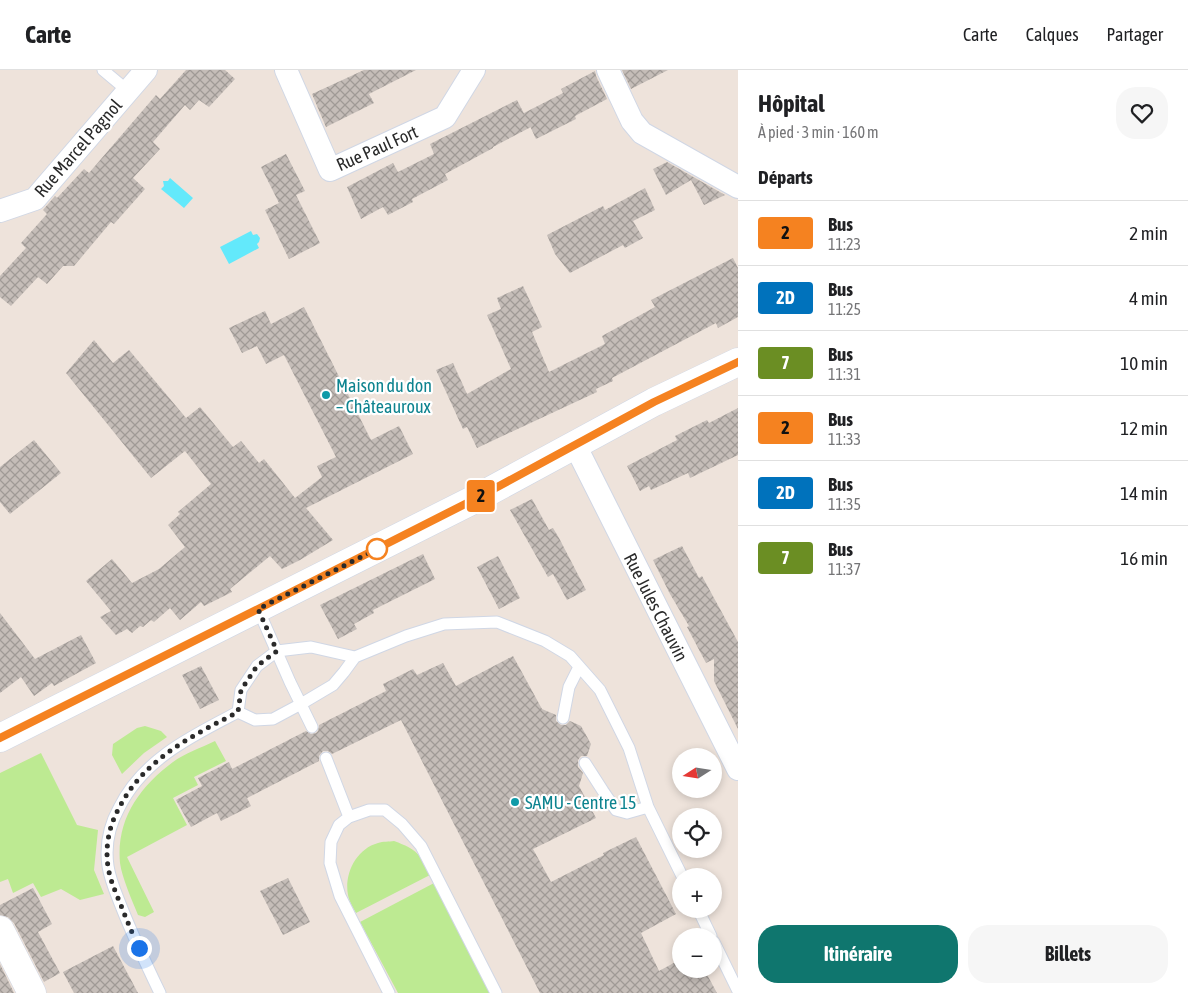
<!DOCTYPE html>
<html lang="fr">
<meta charset="utf-8">
<style>
:root{--surface:#fff;--page:#f6f6f6;--text:#202124;--muted:#757577;--line:#e0e0e0;--accent:#0f766e}
body{margin:0;font-family:"Asap Condensed",sans-serif;background:var(--page);color:var(--text);height:100vh;display:flex;flex-direction:column;font-size:19px;white-space:nowrap}
*{box-sizing:border-box;margin:0}
p{font-size:16px;color:var(--muted)}
.icon{flex:none;width:28px;height:28px;fill:none;stroke:currentColor;stroke-width:2;stroke-linecap:round;stroke-linejoin:round}
.map{position:relative;flex:1;overflow:hidden}
.sheet{display:flex;flex-direction:column;background:var(--surface);width:450px}
.sheet>*{flex:none}
.badge{padding:0 10px;border-radius:4px;font-size:18px;line-height:32px}
.needle{width:32px;rotate:258deg}
.fabs{position:absolute;left:672px;top:678px;display:grid;gap:10px}
.fabs a{display:grid;place-items:center;width:50px;height:50px;border-radius:50%;background:var(--surface);box-shadow:0 2px 8px #0003;font-size:25px}
.you{position:absolute;width:25px;height:25px;margin:-12px;border:4px solid #fff;border-radius:50%;background:#1a73e8;box-shadow:0 0 0 8px #1a73e833}
.map>.badge{position:absolute;translate:-50% -50%;box-shadow:0 0 0 2px #fff}
h2{padding:0 20px;font-size:19px;line-height:45px}
.round{display:grid;place-items:center;flex:none;width:52px;height:52px;border-radius:20px;background:var(--page)}
.head{display:flex;align-items:center;justify-content:space-between;height:85px;padding:0 20px}
h1{font-size:24px;font-weight:700;line-height:38px}
.cta{display:flex;gap:10px;margin-top:auto;padding:10px 20px}
.cta a{flex:1;height:58px;border-radius:20px;background:var(--accent);color:#fff;font-size:20px;font-weight:700;line-height:58px;text-align:center}
.cta a+a{background:var(--page);color:var(--text)}
ul{padding:0;list-style:none}
li{display:flex;align-items:center;gap:15px;height:65px;padding:0 20px;border-top:1px solid var(--line)}
li div{flex:1}
li b{display:block;font-size:19px}
li em{font-style:normal}
li .badge{min-width:55px;font-weight:700;text-align:center}
header{display:flex;align-items:center;gap:30px;box-sizing:border-box;height:70px;padding:0 25px;background:var(--surface);border-bottom:1px solid var(--line)}
header strong{font-size:24px}
nav{display:flex;gap:28px;margin-inline-start:auto;font-size:18px}
main{display:flex;flex:1;min-height:0}
.map>svg:first-child{display:block}
.grass{fill:#bdea92}
.water{fill:#63e9fb}
.building{fill:url(#building-cross-hatch)}
.lines{fill:none;stroke-linecap:round;stroke-linejoin:round}
.lane-casing{stroke:#d0d7e5;stroke-width:13}
.street-casing{stroke:#d0d7e5;stroke-width:24}
.secondary-casing{stroke:#d0d7e5;stroke-width:29}
.lane{stroke:#fff;stroke-width:11}
.street{stroke:#fff;stroke-width:22}
.secondary{stroke:#fff;stroke-width:28}
.line-casing{stroke:#fff;stroke-width:11}
.line{stroke:#f58220;stroke-width:8}
.walk{stroke:#2a2a2a;stroke-width:5;stroke-dasharray:0 9}
.culture-dot{fill:#0f9aa8;stroke:#fff;stroke-width:2}
.stop-dot{fill:#fff;stroke:#f58220;stroke-width:2.5}
.labels{text-anchor:middle;dominant-baseline:central;stroke-width:4.5;stroke-linejoin:round;paint-order:stroke}
.street-label{font-size:18px;fill:#2a2a2a;stroke:#fff}
.culture-label{font-size:18px;fill:#0d838f;stroke:#fff;text-anchor:start}
</style>
<header>
<strong>Carte</strong>
<nav><a>Carte</a><a>Calques</a><a>Partager</a></nav>
</header>
<main>
<div class="map">
<svg width="738" height="923" viewBox="0 0 738 923">
<defs>
<pattern id="building-cross-hatch" width="8" height="8" patternUnits="userSpaceOnUse" patternTransform="scale(1.25)"><rect width="8" height="8" fill="#c5bdb8"/><path d="M0 0l8 8M0 8l8-8" fill="none" stroke="#a09a96"/></pattern>
</defs>
<rect width="100%" height="100%" fill="#eee3db"/>
<path class="grass" d="M145,656l16,5 6,6 -23,16 -22,21 -10,-19 1,-11 24,-16z
M215,671l11,20 -32,16 4,8 -25,13 14,27 -60,32 27,55 -9,5 -7,-2c-6,-15 -16,-37 -18,-52 -4,-43 19,-76 53,-101 12,-9 28,-14 42,-21z
M41,683l36,72 21,5 -4,40 10,24 -24,6 -19,-11 -20,8 -8,-14 -20,10 -5,-14 -8,3v-109z
M394,771c24,9 25,12 36,34l-74,38c-3,-5 -7,-12 -8,-18 -4,-21 8,-46 30,-52 5,-2 11,-1 16,-2z
M436,812l58,111h-96l-38,-71z"/>
<path class="water" d="M170,108l23,20 -9,10 -23,-19 3,-3 -1,-5h5z
M251,161l2,4 4,-1 3,4 -1,4 -2,2 2,4 -30,16 -9,-17z"/>
<path class="building" d="M186,0h39l10,9 -26,28 -10,-7 -9,10 -5,-5 -32,37 7,7 -27,29 12,11 -31,35 -3,-2 -37,44h-11l-16,18 -9,-7 -27,29 -11,-9v-21l26,-28 -5,-5 26,-29 -4,-4 12,-14 2,2 27,-29 5,4 67,-78 4,4z
M364,0h52l-47,24 5,9 -48,24 -14,-33z
M622,0h46l-37,19z
M595,1l1,5 11,23 -32,17 1,3 -40,20 -12,-26 39,-20 -2,-4z
M517,30l14,27 -38,20v1l-48,26 3,6 -36,19 1,3 -25,13 -5,-8 -22,12 -14,-32 46,-24 5,9 36,-18 -4,-10z
M286,84l19,37 -9,4 24,48 -31,16 -24,-49 14,-7 -18,-36z
M667,92l58,33 -21,10 -13,-25 -25,15 -13,-26z
M645,118l10,22 -22,11 10,17 -18,10 -2,-3 -53,28 -15,-19 -8,-19 56,-29 2,4z
M733,188l5,10v49l-20,11 -2,-5 -104,55 1,3 -17,8 1,3 -120,56 -10,-21 -4,2 -27,-59 17,-7 14,31 44,-25 -24,-54 14,-6 -4,-11 26,-12 19,41 -10,5 17,40 56,-28 -3,-8 53,-29 -4,-7z
M304,237l67,133 28,-14 14,28 -107,54 27,32 -33,20 -18,9 -12,-13 -40,33 2,3 -28,14 -3,-4 -21,18 -10,-12 -16,14 -3,-2 -8,7 -3,-1 -8,7 -5,-4 -11,6 -16,-18 11,-6 -25,-30 26,-22 20,24 27,-14 26,-22 -17,-22 12,-11 -2,-2 33,-28 -26,-33 -34,27 -85,-105 28,-33 19,23 16,-13 57,68 14,-11 33,40 8,-6 18,22 5,-4 31,39 27,-21 -5,-11 19,-9 -52,-102 -18,9 -9,-18 -15,7 -13,-25 36,-17 6,13z
M738,338v47l-48,23 -2,-5 -37,17 -2,-4 -9,5 -13,-25 50,-26 -2,-4 32,-16 2,3z
M34,370l27,33 -51,41 -10,-12v-35z
M532,429l17,31 4,-2 6,10 27,52 -19,10 -14,-26 -5,3 -38,-67z
M682,476l17,32 3,-2 36,66v87l-24,-48v-22l-8,4 -19,-36 2,-1 -19,-32 -17,-34z
M423,484l12,25 -62,31 1,3 -20,11 3,5 -19,10 -18,-34z
M498,486l22,42 -21,11 -22,-42z
M0,543l35,46 46,-24 15,28 -42,23 -2,-3 -18,13 -13,-19 -21,16z
M513,586l29,53 14,6v6l5,4h5l4,-4 11,5 10,18 -4,12h-6l-3,4v7l5,6 -4,13 17,32 -63,31 18,33 53,-27 -1,-2 33,-16 40,77 -35,19 18,38 22,-12v10h23l13,24h-177l-139,-273 -69,34 -4,-3h-5l-4,5v5l-72,37 4,8 -30,15 -4,-8 -26,14 -15,-27 26,-14 -4,-8 31,-16 3,7 74,-38 5,3 5,-1 2,-2 1,-6 67,-34 -3,-7 30,-15 4,6 26,-12 13,23z
M201,596l18,34 -19,9 -18,-34z
M288,808l22,44 -27,13 -23,-44z
M33,818l19,36 -14,8 22,41 -16,9 -30,-59 -6,-6 -8,-2v-10z
M113,876l25,47h-64l-11,-21z
M0,894l14,29h-14z"/>
<g class="lines">
<g class="lane-casing">
<path id="lane" d="M103,0l25,21
M258,539l32,73 22,45
M311,577l44,10 -11,15 -11,13 -32,19 -28,15 -18,1 -17,-8 3,-22 16,-24 20,-15z
M355,587l51,-21 38,-12 53,-2 48,19 25,15 30,34 29,58 19,59 34,69
M563,648l6,-31 10,-20
M326,688l23,59
M585,693l18,28 13,19 11,3 21,-6
M698,839l13,27
M714,872l24,49
M160,923c-14,-29 -27,-57 -39,-87 -5,-13 -11,-26 -13,-40 -3,-21 1,-40 11,-58 24,-49 73,-72 119,-96
M389,923l-49,-97 -10,-33 1,-21 8,-17 10,-8 20,-7h16l17,14 19,22 75,147"/>
</g>
<g class="street-casing">
<path id="street" d="M286,0l44,100 115,-53 29,-47
M608,0l24,51 10,12 96,54
M0,141l35,-12 111,-129
M575,375l163,324"/>
</g>
<g class="secondary-casing">
<path id="secondary" d="M0,668l477,-240 177,-96 84,-40
M0,860l32,63"/>
</g>
<use href="#lane" class="lane"/>
<use href="#street" class="street"/>
<use href="#secondary" class="secondary"/>
</g>
<g class="lines">
<g class="line-casing">
<path id="line" d="M0,668l258,-129 219,-111 177,-96 84,-40"/>
</g>
<use href="#line" class="line"/>
<path class="walk" d="M139,878c-7,-15 -13,-30 -19,-45 -5,-12 -10,-24 -12,-36 -3,-21 1,-41 11,-59 25,-49 73,-72 119,-96l3,-22 16,-24 20,-15 -19,-42 119,-60"/>
</g>
<g class="culture-dot">
<circle cx="326" cy="325" r="5"/>
<circle cx="515" cy="732" r="5"/>
</g>
<circle class="stop-dot" cx="377" cy="479" r="10"/>
<g class="labels">
<g class="street-label">
<text transform="translate(78 78) rotate(-49)">Rue Marcel Pagnol</text>
<text transform="translate(377 78) rotate(-24)">Rue Paul Fort</text>
<text transform="translate(656 537) rotate(63)">Rue Jules Chauvin</text>
</g>
<g class="culture-label">
<text x="336" y="315">Maison du don<tspan x="336" dy="21">– Châteauroux</tspan></text>
<text x="525" y="732">SAMU - Centre 15</text>
</g>
</g>
</svg>
<div class="fabs">
<a><svg class="needle" viewBox="-14 -14 28 28"><path d="M0-13l5 13h-10z" fill="#e53935"/><path d="M0 13l5-13h-10z" fill="#757577"/></svg></a>
<a><svg class="icon" aria-label="locate" viewBox="0 0 24 24"><circle cx="12" cy="12" r="6"/><path d="M12 2v4M12 18v4M2 12h4M18 12h4"/></svg></a>
<a>+</a>
<a>−</a>
</div>
<div class="you" style="left:139px;top:878px"></div>
<b class="badge" style="left:481px;top:426px;background:#f58220;color:#111">2</b>
</div>
<section class="sheet">
<div class="head"><div><h1>Hôpital</h1><p>À pied · 3 min · 160 m</p></div><a class="round"><svg class="icon" aria-label="heart" viewBox="0 0 24 24"><path d="M12 20l-8-8c-3-5 5-10 8-4 3-6 11-1 8 4z"/></svg></a></div>
<h2>Départs</h2>
<ul>
<li><span class="badge" style="background:#f58220;color:#111">2</span><div><b>Bus</b><p>11:23</p></div><em>2 min</em></li>
<li><span class="badge" style="background:#0072bc;color:#fff">2D</span><div><b>Bus</b><p>11:25</p></div><em>4 min</em></li>
<li><span class="badge" style="background:#6b8e23;color:#fff">7</span><div><b>Bus</b><p>11:31</p></div><em>10 min</em></li>
<li><span class="badge" style="background:#f58220;color:#111">2</span><div><b>Bus</b><p>11:33</p></div><em>12 min</em></li>
<li><span class="badge" style="background:#0072bc;color:#fff">2D</span><div><b>Bus</b><p>11:35</p></div><em>14 min</em></li>
<li><span class="badge" style="background:#6b8e23;color:#fff">7</span><div><b>Bus</b><p>11:37</p></div><em>16 min</em></li>
</ul>
<div class="cta"><a>Itinéraire</a><a>Billets</a></div>
</section>
</main>
